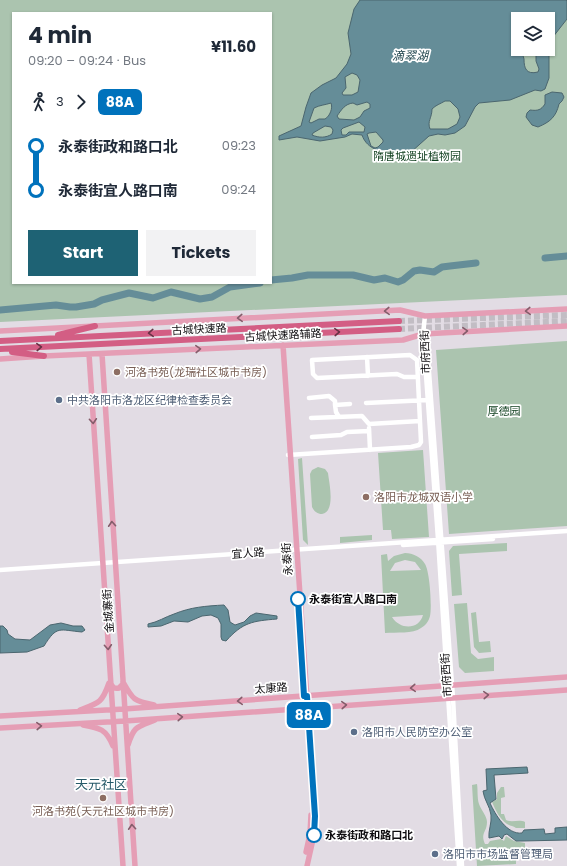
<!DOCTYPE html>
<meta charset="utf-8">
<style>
:root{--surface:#fff;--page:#f2f2f3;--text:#1f2937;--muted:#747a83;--accent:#1e6274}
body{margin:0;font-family:Poppins,"Noto Sans SC",sans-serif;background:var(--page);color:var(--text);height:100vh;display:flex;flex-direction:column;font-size:15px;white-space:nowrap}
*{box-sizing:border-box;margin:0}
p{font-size:13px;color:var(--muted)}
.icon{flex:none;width:22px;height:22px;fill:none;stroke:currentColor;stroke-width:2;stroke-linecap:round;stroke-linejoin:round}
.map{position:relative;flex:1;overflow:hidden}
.side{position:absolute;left:12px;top:12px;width:260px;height:272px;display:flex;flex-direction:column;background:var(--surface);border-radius:0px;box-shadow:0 1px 3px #0004}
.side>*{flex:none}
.badge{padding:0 8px;border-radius:6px;font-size:14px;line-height:26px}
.buttons{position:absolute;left:511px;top:12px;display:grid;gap:8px}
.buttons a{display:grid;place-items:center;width:44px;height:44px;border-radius:0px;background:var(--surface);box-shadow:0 1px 3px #0004;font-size:20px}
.map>.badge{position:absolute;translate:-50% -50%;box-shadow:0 0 0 2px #fff}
.legs{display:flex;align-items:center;gap:6px;height:44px;padding:0 16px;font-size:13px}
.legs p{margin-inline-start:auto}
.head{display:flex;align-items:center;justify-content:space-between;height:68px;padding:0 16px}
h1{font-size:22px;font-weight:700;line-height:30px}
.primary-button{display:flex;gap:8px;margin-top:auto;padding:8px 16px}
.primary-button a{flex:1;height:46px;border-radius:0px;background:var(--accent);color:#fff;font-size:16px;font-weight:700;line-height:46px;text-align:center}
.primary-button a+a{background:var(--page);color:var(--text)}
ul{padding:0 16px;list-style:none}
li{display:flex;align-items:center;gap:14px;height:44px;font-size:15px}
li i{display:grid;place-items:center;width:6px;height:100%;margin:0 5px;background:currentColor}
li i::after{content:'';width:10px;height:10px;margin:-5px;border:3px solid;border-radius:50%;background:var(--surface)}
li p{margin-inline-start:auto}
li:first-child i{background:linear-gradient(#0000 50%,currentColor 0)}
li:last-child i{background:linear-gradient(currentColor 50%,#0000 0)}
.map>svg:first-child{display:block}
.green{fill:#abc4af;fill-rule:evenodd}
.water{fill:#658d98;stroke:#4b666f;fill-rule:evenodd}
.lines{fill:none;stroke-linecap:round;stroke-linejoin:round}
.river{stroke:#658d98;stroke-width:7}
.highway-tunnel{stroke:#c2bdc4;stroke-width:6;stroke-dasharray:6 3;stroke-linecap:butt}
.minor{stroke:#fff;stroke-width:4.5}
.major{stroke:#e59eb5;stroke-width:5.5}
.highway{stroke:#d35e84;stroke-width:6}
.oneway{stroke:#845c6a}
.oneway2{stroke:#673144}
.line-1-casing{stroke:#fff;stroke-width:9}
.line-1{stroke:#0072bc;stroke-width:6}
.education-dot{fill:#8d6e63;stroke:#fff;stroke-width:1.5}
.service-dot{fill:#5c6f8a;stroke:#fff;stroke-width:1.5}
.stop-1-dot{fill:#fff;stroke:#0072bc;stroke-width:2}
.labels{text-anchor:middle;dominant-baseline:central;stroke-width:3.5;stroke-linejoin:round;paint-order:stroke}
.park-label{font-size:11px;fill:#0d3d1c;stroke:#fff}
.street-label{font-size:11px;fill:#0e0c0f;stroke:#fff}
.education-label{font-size:11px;fill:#785e54;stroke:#fff;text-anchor:start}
.service-label{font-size:11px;fill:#4e5e75;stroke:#fff;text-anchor:start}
.stop-label{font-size:11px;font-weight:bold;fill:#0e0c0f;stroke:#fff;text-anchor:start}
.water-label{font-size:12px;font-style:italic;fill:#163d46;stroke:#fff}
.quarter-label{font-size:13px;fill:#255968;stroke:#fff}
</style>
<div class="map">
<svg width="567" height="866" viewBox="0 0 567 866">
<rect width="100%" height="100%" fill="#e2dce4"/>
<path class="green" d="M0,0h567v295l-567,27zM13,13h258v270h-258zM518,19h30v30h-30z
M567,341v185l-118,8 -13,-184z
M423,450l6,87 -37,2 -1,-9h-8l-5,-77z
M302,458l6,87 -5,-5 -5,-81z
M318,467l7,2 3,4c1,9 8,39 -6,41 -5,0 -8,-3 -10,-7l-2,-33 2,-4z
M372,535v5l-32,3v-6z
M507,543v8l-48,3 3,41 -10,1 -3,-45 4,-5z
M405,553c8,0 16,4 20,11 5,8 7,44 5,52 -1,5 -5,10 -9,12 -8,6 -25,4 -36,5l-4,-78 6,-1 1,7 6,-5zM405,560l10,2 6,8 -31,1 5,-8zM423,615c-4,15 -23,15 -31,2z
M467,603l4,50 7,6 16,-2v14l-29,2 -6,-6 -5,-63z
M476,612l3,30 11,-1 1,11 -12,1 -5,-6 -3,-34z
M477,784c1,6 0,14 2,20 2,6 8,12 8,18 0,10 -7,11 -2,22h3l2,-3 11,-2 3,2 2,-5 8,5 11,2v8h-9v13l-39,2 -5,-81z
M501,787h3l1,10 -4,1v16h3l2,6c6,3 13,-1 19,2v6h-9c-3,-2 -6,-2 -9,-4 -8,-6 -11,-13 -15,-22l5,-3v-6z"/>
<path class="water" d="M360,0h206l1,1v18l-18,23v36l-4,11 -4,2 -6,-1 -25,10 -31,3 -4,4 -10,19 -10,7 -10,2 -7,-1 -9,2 -19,17c-5,2 -8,1 -12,-2 -14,3 -31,-1 -36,-16l-10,-1 -7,3 -25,4 -23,-4 -18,3v-4l22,-10 5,-19 5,-14 11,-8 14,-7 11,-14 4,-10 -3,-21 6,-24zM518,19h30v30h-12v12l3,8 -1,3c-12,3 -14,-4 -14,-13 -1,-4 -2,-6 -1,-10h-5zM352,73l5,2 3,5 -2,12 -6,3h-9l-1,-2 4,-5 -1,-11zM445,101h5l8,8 2,8 -3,7 -9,5h-18c-3,-8 2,-11 2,-20 4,-4 8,-5 13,-8zM367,102l3,2v4l-6,3 -4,6 -6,3 -15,-1 -2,-3c5,-7 8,-12 16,-13l4,2zM331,103c2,5 -1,13 -6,16h-6l-8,4 -2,-1 5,-14c6,-3 11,-3 17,-5zM359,122l6,5 -1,5h-15l-3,3h-4l-1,-5 2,-2zM325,126l6,1 2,3 -1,4c-6,4 -13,4 -20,1l1,-2zM376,132l7,8v2l-5,5 -3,1 -4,-2 -4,-12 2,-1z
M552,92l10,1 2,4 -2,4 -3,3c-3,13 -9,18 -21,23l-6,-2 -6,-8 1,-4 3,-3c8,1 11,0 15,-6v-9z
M224,605l4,5 2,12 5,3 9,-3 6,-6 6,-3 21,3v3c-24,2 -34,3 -51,22l-4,-1 -1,-3v-13l-3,-6 -7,-3 -9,1 -14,6 -14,-1 -13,5 -13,1v-3c10,-2 17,-7 26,-10 17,-7 32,-8 50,-9z
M61,623l12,3h9l3,4 -3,2c-23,-2 -25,-7 -38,14l-17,6 -27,1v-27h3l4,4 1,4 7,5 15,1 20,-15z
M527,767l1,6 -34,2 2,24 -6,4c5,11 17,32 32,30l2,-3 20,-1 1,5 10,-1v-5l12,-1v13l-45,1h-6l-9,-7 -3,1 -2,4 -3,-3 -10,2c-1,-7 3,-15 2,-23 -1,-9 -7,-15 -8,-24l4,-1 -1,-21z"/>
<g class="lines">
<path class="river" d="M545,258l22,-2
M271,280l21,-2 16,-3h45l21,5 11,-2 13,4 5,-2 11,-9 6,-1 14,2 8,-5 8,-1 26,-3
M0,310l56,-5 14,2h6l18,-3 8,-4 27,-7 24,5 18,-6 29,7 12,-2 18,-10 30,-4"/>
<path class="highway-tunnel" d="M399,321l168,-6
M399,329l168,-8"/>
<path class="minor" d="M425,316l-2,18 15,205 21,327
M426,331l27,367 9,168
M367,357l1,19
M309,398l20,-2 6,5v4l15,-1
M366,403l62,-3
M335,405l1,7 3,5
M311,418l51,-2 7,8 51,-3
M369,428l1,22
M312,437l29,-2 6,-3 22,-1
M288,455l123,-8 8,-2 2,-3 -4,-82 -7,-5 -98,5 1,14 4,4 80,-4 7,3h13
M403,545l90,-6
M0,570l567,-39"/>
<path class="major" d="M0,331l400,-21 25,6 142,-7
M283,345l32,471 -1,19 -7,31
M89,354l34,512
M102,354l33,512
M0,359l44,-3 359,-16 20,-6 144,-8
M123,682c10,18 11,19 31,23
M111,684c2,4 4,5 8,4l4,-4
M80,710c19,-7 22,-7 29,-27
M0,716l124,-7 443,-32
M83,725c17,3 23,4 30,21
M0,728l125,-7 442,-31
M128,745c6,-19 9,-18 27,-25
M306,852l4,-18 1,-19"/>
<path class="highway" d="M58,335l37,-9
M0,341l399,-20
M0,349l399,-20
M12,352l32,4"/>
</g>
<defs><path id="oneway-chevron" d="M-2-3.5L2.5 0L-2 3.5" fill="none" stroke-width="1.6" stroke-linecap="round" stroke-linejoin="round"/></defs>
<g class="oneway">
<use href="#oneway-chevron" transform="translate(387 311) rotate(177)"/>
<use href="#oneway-chevron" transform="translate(528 311) rotate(177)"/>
<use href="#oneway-chevron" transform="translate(240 318) rotate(177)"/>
<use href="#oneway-chevron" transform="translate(465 331) rotate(-3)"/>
<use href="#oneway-chevron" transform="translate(198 349) rotate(-3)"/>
<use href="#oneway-chevron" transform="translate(93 421) rotate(86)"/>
<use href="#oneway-chevron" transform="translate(112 524) rotate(-94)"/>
<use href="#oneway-chevron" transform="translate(108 647) rotate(86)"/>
<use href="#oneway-chevron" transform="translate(413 688) rotate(176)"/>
<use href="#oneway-chevron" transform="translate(486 695) rotate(-4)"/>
<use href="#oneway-chevron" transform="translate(240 701) rotate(176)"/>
<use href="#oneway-chevron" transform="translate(344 705) rotate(-4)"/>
<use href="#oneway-chevron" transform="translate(180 717) rotate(-4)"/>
<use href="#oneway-chevron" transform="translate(39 726) rotate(-3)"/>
<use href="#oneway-chevron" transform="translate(132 827) rotate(-94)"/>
</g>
<g class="oneway2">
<use href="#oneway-chevron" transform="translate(337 332) rotate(-3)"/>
<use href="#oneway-chevron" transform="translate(151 333) rotate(177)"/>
<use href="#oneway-chevron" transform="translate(39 347) rotate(-3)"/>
</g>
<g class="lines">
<g class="line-1-casing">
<path id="line-1" d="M298,599l6,97h3l8,120 -1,19"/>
</g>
<use href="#line-1" class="line-1"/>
</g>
<g class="education-dot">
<circle cx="117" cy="372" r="4"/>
<circle cx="366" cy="497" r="4"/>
<circle cx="103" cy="798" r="4"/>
</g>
<g class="service-dot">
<circle cx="59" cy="400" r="4"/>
<circle cx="354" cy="732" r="4"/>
<circle cx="435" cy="854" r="4"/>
</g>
<g class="stop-1-dot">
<circle cx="298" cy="599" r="7"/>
<circle cx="314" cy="835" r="7"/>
</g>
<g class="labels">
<g class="park-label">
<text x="417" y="156">隋唐城遗址植物园</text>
<text x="504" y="411">厚德园</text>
</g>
<g class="street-label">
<text transform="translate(199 329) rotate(-3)">古城快速路</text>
<text transform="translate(283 335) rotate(-3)">古城快速路辅路</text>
<text transform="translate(425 352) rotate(-92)">市府西街</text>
<text transform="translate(248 553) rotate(-4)">宜人路</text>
<text transform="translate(287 559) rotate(-94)">永泰街</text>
<text transform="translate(108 611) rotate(-94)">金城寨街</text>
<text transform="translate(446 675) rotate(-94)">市府西街</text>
<text transform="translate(271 688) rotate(-4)">太康路</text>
</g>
<g class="education-label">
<text x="125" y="372">河洛书苑(龙瑞社区城市书房)</text>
<text x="374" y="497">洛阳市龙城双语小学</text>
<text x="103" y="811" text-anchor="middle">河洛书苑(天元社区城市书房)</text>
</g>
<g class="service-label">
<text x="67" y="400">中共洛阳市洛龙区纪律检查委员会</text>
<text x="362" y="732">洛阳市人民防空办公室</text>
<text x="443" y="854">洛阳市市场监督管理局</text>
</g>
<g class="stop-label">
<text x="309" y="599">永泰街宜人路口南</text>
<text x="325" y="835">永泰街政和路口北</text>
</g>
<g class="water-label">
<text x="410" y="55">滴翠湖</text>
</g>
<g class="quarter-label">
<text x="101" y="784">天元社区</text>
</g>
</g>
</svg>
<div class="buttons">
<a><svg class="icon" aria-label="layers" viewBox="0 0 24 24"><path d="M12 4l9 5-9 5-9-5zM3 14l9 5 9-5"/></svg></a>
</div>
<b class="badge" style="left:309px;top:715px;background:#0072bc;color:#fff">88A</b>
<section class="side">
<div class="head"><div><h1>4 min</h1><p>09:20 – 09:24 · Bus</p></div><b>¥11.60</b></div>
<div class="legs"><svg class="icon" aria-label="walk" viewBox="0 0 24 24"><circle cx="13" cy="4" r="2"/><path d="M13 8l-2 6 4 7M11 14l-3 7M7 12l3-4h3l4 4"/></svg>3<svg class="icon" aria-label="forward" viewBox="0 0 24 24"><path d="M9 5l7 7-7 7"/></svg><b class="badge" style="background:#0072bc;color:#fff">88A</b></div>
<ul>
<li><i style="color:#0072bc"></i><b>永泰街政和路口北</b><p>09:23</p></li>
<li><i style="color:#0072bc"></i><b>永泰街宜人路口南</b><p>09:24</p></li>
</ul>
<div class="primary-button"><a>Start</a><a>Tickets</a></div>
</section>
</div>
